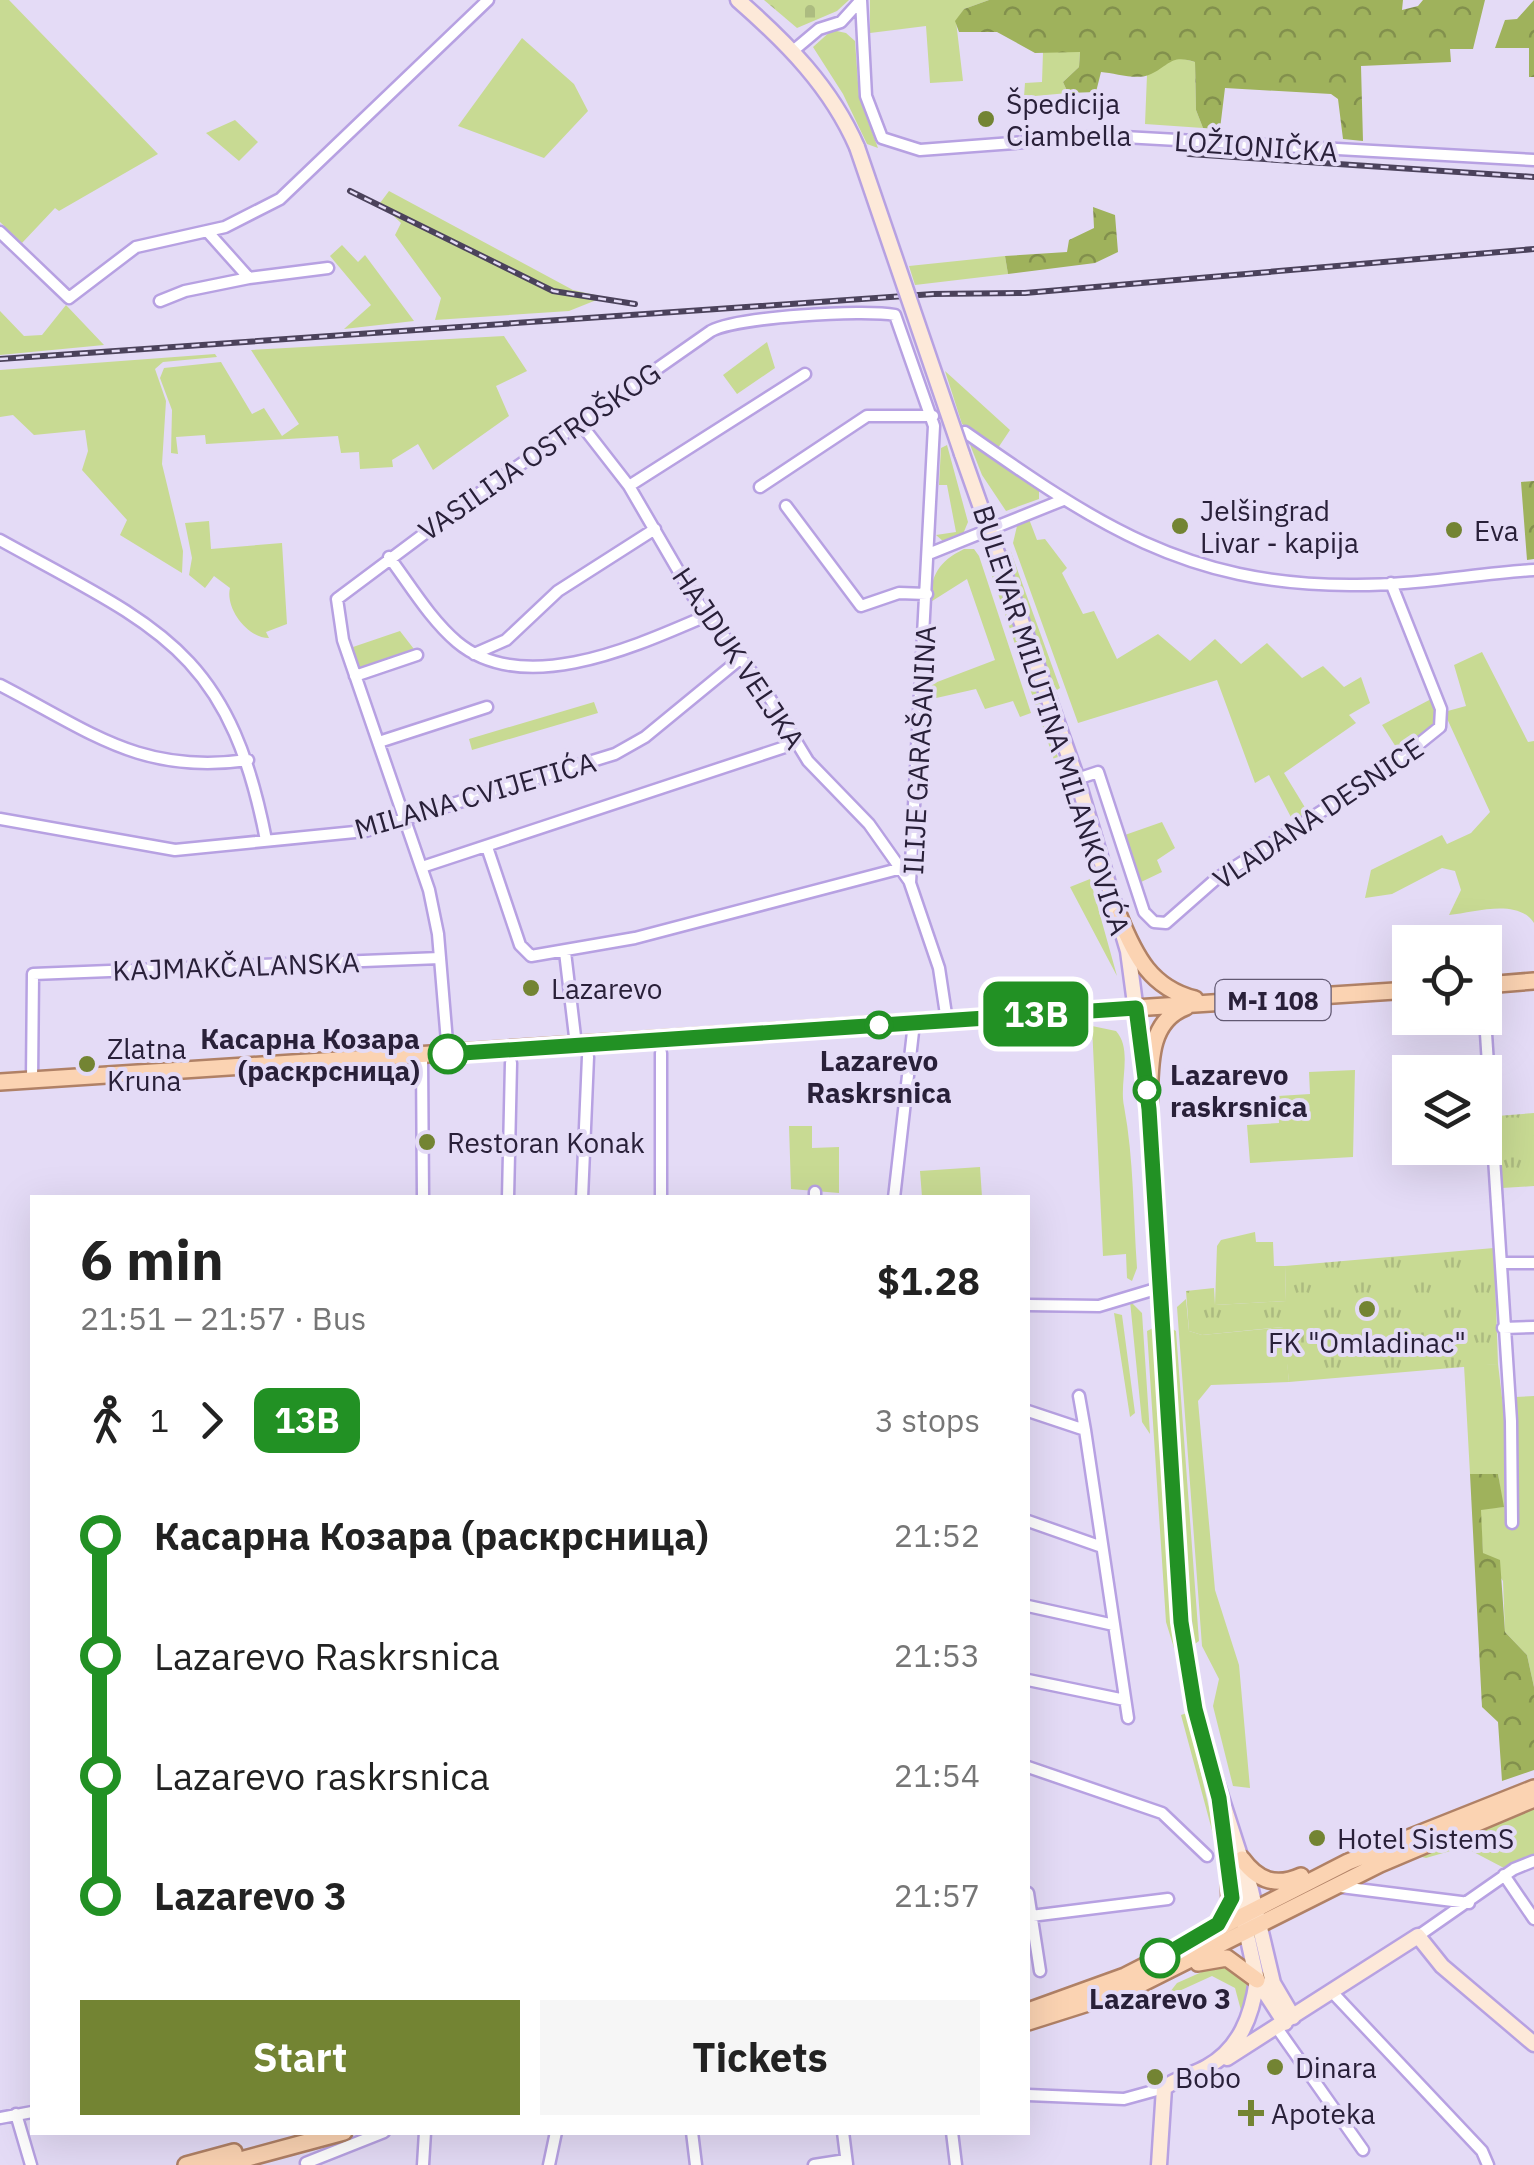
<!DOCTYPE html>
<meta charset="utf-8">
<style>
:root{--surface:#fff;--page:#f6f6f6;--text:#222;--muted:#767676;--accent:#738433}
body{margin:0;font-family:"IBM Plex Sans",sans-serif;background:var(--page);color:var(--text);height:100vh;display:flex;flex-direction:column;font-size:38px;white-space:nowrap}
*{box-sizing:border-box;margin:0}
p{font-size:32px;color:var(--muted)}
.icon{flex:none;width:55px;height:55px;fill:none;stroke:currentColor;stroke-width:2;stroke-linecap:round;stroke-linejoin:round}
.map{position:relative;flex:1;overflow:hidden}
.panel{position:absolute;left:30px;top:1195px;width:1000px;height:940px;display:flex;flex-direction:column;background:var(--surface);border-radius:0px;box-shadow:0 10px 40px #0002}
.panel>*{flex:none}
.badge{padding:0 20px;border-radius:15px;font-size:35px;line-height:65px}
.tools{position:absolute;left:1392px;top:925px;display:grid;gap:20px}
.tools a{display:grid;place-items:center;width:110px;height:110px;border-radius:0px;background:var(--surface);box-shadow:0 10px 40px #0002;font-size:50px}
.map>.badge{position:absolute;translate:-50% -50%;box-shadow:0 0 0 5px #fff}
.legs{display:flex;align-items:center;gap:15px;height:110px;padding:0 50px;font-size:32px}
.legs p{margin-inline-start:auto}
.head{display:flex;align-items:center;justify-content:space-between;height:170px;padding:0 50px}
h1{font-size:55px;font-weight:800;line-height:75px}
.primary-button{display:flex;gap:20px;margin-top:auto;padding:20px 50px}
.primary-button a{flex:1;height:115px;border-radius:0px;background:var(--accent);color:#fff;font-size:40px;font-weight:800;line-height:115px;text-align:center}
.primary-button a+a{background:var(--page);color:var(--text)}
ul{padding:0 50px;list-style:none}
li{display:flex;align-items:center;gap:35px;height:120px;font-size:38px}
li i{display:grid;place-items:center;width:15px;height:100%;margin:0 12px;background:currentColor}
li i::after{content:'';width:25px;height:25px;margin:-12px;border:8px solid;border-radius:50%;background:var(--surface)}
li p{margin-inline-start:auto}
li:first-child i{background:linear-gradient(#0000 50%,currentColor 0)}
li:last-child i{background:linear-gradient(currentColor 50%,#0000 0)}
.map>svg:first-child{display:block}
.green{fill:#c8da93}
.forest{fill:url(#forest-crowns)}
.cemetery{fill:url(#cemetery-stones)}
.park{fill:url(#park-tufts)}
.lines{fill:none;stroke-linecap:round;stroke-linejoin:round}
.street-casing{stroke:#b7a1e2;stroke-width:15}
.secondary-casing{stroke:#b7a1e2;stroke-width:19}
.primary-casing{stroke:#b08166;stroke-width:20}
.street{stroke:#fff;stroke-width:10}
.secondary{stroke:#fde9d9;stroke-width:14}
.primary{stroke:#fbd3b2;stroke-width:15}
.rail-casing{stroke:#4b425b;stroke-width:6}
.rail{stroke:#e4dbf6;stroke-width:2.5;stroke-dasharray:8;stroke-linecap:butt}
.secondary-bridge-casing{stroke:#b7a1e2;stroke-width:19;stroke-linecap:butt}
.secondary-bridge{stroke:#fde9d9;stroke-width:14}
.line-1-casing{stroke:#fff;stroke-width:22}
.line-1{stroke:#229124;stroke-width:15}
.poi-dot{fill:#738433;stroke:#e4dbf6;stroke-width:4}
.stop-1-dot{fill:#fff;stroke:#229124;stroke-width:5}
.labels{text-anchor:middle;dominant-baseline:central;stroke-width:8;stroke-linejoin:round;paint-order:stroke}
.shield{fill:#e4dbf6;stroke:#615872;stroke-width:2.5}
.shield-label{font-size:25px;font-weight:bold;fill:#292039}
.poi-label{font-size:28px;fill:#292039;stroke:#e4dbf6;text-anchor:start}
.street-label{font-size:28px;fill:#292039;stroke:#e4dbf6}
.stop-label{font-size:28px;font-weight:bold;fill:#292039;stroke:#e4dbf6}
</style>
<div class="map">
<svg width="1534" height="2165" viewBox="0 0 1534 2165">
<defs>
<pattern id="forest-crowns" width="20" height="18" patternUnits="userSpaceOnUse" patternTransform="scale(2.5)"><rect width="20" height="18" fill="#9fb25c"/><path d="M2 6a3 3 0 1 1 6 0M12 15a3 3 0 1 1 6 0" fill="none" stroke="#82904d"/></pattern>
<pattern id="cemetery-stones" width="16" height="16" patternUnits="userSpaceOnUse" patternTransform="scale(2.5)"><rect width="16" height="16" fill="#c8da93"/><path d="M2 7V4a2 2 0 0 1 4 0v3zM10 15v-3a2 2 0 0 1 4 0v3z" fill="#acbb80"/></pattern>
<pattern id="park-tufts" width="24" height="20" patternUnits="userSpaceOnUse" patternTransform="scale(2.5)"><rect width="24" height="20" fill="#c8da93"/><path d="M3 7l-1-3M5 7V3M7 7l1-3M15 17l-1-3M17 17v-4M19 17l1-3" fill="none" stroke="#acbb80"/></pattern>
</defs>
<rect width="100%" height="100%" fill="#e4dbf6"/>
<path class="green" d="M0,0h9l149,154 -99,57 -4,-3 -33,35 -22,-21z
M870,0h119l-25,9 -8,12 7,60 -33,2 -4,-57 -56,7z
M832,30l14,3 9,8 4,56 19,51 -11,-4 -24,-50 -30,-47z
M522,38l52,46 14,27 -44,47 -86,-32z
M1043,52h37l-1,15 -16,15 5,11 -44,4 1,-14 17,-1z
M1180,58l15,4 1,48 7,18 -58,-4 2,-49 18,-15z
M235,120l23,22 -19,19 -33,-28z
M389,191l184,99 31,7 -35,14 -134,9 6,-22 -46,-63 6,-12 -21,-20z
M342,245l16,17 7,-7 49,66 -70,8 27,-24 -41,-49z
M1005,256l3,18 -93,11 -6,-19z
M66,305l38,40 -104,10v-44l24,25 18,-1z
M504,336l23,35 -31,15 13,30 -76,54 -15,-26 -26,16 1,7 -33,2 -1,-17 -18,1 -3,-17 -132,8 -1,-9 -29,2 2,17 -7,-1 1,-43 -12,-32 4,-10 57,-6 31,52 12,-6 18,28 17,-12 -48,-74z
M767,342l8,26 -38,26 -14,-19z
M215,354l2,3 -54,5 -8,7 11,32 -4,63 21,87 -1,22 -62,-38 7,-15 -45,-50 6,-19 -3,-21 -51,5 -21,-20 -13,2v-47z
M945,371l65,59 -12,18 -36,-24z
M967,437l72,54v8l-33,12 -24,-36z
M947,445l21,77 -5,12 -19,8 -8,-7 20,-3 -9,-47h-8l2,-37z
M1029,519l8,21 8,-1 22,29 -5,5 21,41 11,-3 23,48 41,-25 32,27 25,-22 26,25 26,-21 35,35 21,-12 21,21 17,-10 9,26 -21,12 7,8 -72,50 25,41 -15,9 -25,-48 -14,8 -38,-103 -139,43 -65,-180 4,-17z
M209,521l2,28 71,-6 5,81 -21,8 3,6c-22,0 -44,-30 -39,-50l-16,-12 -9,12 -16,-13 3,-17 -7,-35z
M964,549h10l5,7 52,157 -11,4 -7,-16 -28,8 -9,-20 -53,12 1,-14 71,-27 -28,-81 -38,24c3,-29 9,-41 35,-54z
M1004,550l7,2 49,136 -3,2 -10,-16z
M991,559l59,173 9,29 -5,-1 -67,-199z
M400,631l17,22 -56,21 -8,-27z
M1482,652l46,90 6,-1v182c-16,-25 -59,-11 -85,-8l12,-25 -6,-19 -13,-3 -50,26 -27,4 6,-28 71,-35 5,9 24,-11 19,-21 -46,-100 22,-6 -12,-41z
M1433,698l3,27 -35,30 -19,-30z
M594,702l4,11 -126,37 -3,-11z
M1162,822l13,26 -18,12 5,12 -23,11 -17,-47z
M1090,879l27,97 -47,-89z
M1092,1026l24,5c17,19 3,51 8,75 10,54 9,108 13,162l-5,13 -5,-3 -1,-24 -23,2z
M1355,1070l-2,87 -103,6 -3,-38 32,-2 -1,-27 32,-2 -1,-22z
M789,1126h23v22l27,-1v46l-48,-4z
M980,1167l2,30h-60l-2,-26z
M1255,1232l1,10h17l1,24h11l1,35 -71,4 2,-59 4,-6z
M1186,1299l3,32 13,4 82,-8 5,55 -78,3 -13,16 17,189 24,75 11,123 -17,-2 -20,-80 6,-27 -17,-33 -25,-339z
M1130,1301l12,12 8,121 -8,-12z
M1114,1313l8,2 13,98 -5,4z
M1169,1327l7,4 23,310 -7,5z
M1153,1328l24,320h-3l-8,-26 -19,-291z
M1498,1364l10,84h9l-2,-51 19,-1v291l-7,-32 -22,-23 -2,-51 -20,-28 -3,-44 23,-2 -5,-33h-28l-6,-109z
M1187,1713l40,173 -46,-171z
M1534,1808v47l-30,13 -40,-21 -38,11 -8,-2z
M1222,1963l24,16 3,13 -6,26 -8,-30 -23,-12 -46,21 11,-14z"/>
<path class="forest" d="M989,0h414l-1,10 16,-4 5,-6h62l-12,49h-23l1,13 -90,4 2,75 -20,-2 -5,-40 -7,-5 -106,-6 -5,41 -17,-1 -7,-18 -1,-48c-24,-8 -25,3 -44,12 -13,7 -36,-1 -50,-2l-5,20 -28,1 -5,-11 16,-15 1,-15 -45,1 -38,-21h-38l-4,-11 9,-12z
M1534,0v77h-5v-29h-34l10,-28 12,-1z
M1093,207l22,8 3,37 -23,11 -87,11 -3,-18 62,-4 2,-12 25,-12z
M1534,481v78l-7,1 -6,-78z
M1470,1474h28l6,33 -23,3 2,43 17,7 5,72 22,23 7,32v83l-32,11 -4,-59 -16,-15z"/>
<path class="cemetery" d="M764,0h85l-12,11 -40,17z"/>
<path class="park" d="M1534,1113v73l-32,2 -5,-72z
M1494,1248l4,116 -209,18 -6,-55 -81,8 -13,-4 -3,-40 28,-3 1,17 71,-4 -1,-35z"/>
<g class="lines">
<g class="street-casing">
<path id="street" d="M861,0l5,96 16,42 38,12 186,-14 428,24
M794,50l25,-21 22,-7 20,-22
M207,231l42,47 79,-10
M0,232l69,66 67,-51 89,-20 55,-28 208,-199
M160,301l25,-10 64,-13
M580,423l49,63 64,110 70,91 45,74 61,63 41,58
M965,432c130,91 220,153 385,153 61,1 123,-11 184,-15
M629,486l176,-112
M760,487l107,-71h66
M786,506l75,100 38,-13 28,1
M0,540c157,87 229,109 266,300
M931,553l132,-53
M389,557c21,28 41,62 68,85 67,56 179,4 249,-26
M474,654l32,-14 52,-49 97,-62
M355,676l62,-21
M0,685c91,47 141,90 248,75
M379,742l108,-35
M1077,779l21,-7 46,140 10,10 12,1 50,-44 173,-111 51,-41 1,-18 -50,-126
M0,819l175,31 190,-19 250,-77 30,-17 95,-78
M487,847l33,98 11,11 104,-18 267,-70
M422,867l375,-124
M565,952l11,93
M1485,1018l26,403 1,102
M448,1054l-10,-120 -9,-44 -86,-250 -6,-41 127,-95 247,-173c26,-14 153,-22 184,-16l39,111 -24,457 29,85 8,53
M422,1057l1,141
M32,1080l1,-106 407,-16
M508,1198l3,-135
M582,1198l6,-141
M661,1198v-145
M815,1198v-6
M894,1198l20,-175
M1501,1263h33
M1028,1305l71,1 60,-18
M1503,1328l31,-1
M1079,1396l6,34
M1028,1411l57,19 43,288
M1028,1521l74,26
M1028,1606l86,19
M1028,1680l97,20
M1028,1767l134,46 45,43
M1504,1875l30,44
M1341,1887l128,16
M1028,1893l12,78
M1031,1916l137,-17
M1418,1936l96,-67 20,-8
M1333,1993l149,158 6,14
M1277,2028l86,122
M1028,2095l96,4 40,-11
M16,2114l15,51
M0,2118l32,-6
M692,2132l4,33
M843,2132l4,32
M952,2132l4,33
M306,2163l78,-31
M423,2165l2,-33
M549,2165l7,-33
M814,2165l32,-5"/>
</g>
<g class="secondary-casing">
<path id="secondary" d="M738,0c49,43 93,87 119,147
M962,454l115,325 51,172 21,158 29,476 12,96 11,54 50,155 22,93 20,34
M1257,1980l28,43
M1227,2058l191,-122 24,30 92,78
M1159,2165l5,-77c13,-10 29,-13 43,-21 33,-18 45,-52 50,-87l-37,-167"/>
</g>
<g class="primary-casing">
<path id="primary" d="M1119,916c16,40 32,72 76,83
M1485,985l49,-4
M0,1082l1410,-92
M1149,1109c2,-36 -4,-87 37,-102
M1242,1859c16,22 34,28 59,17
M1217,1924l13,-18 -1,-37
M1198,1963l29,-5 30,22
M1028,2011l97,-35 223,-114 186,-74
M1028,2022l101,-32 251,-126 154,-65
M186,2165l48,-13
M222,2165l122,-33"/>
</g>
<use href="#street" class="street"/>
<use href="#secondary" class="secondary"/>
<use href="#primary" class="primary"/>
<g class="rail-casing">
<path id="rail" d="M1189,154l345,23
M350,191l203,100 82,13
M0,359l933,-65 92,-1 509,-44"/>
</g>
<use href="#rail" class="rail"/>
<g class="secondary-bridge-casing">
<path id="secondary-bridge" d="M857,147l105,307"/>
</g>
<use href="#secondary-bridge" class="secondary-bridge"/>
</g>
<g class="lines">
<g class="line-1-casing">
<path id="line-1" d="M448,1054l688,-46 13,101 32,513 14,87 24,89 13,100 -14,26 -58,34"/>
</g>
<use href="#line-1" class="line-1"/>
</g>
<g class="poi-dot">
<circle cx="986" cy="119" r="10"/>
<circle cx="1180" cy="526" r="10"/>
<circle cx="1454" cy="530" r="10"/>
<circle cx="531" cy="988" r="10"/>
<circle cx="87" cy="1064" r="10"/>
<circle cx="427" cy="1142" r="10"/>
<circle cx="1367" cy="1309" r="10"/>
<circle cx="1317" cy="1838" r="10"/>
<circle cx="1275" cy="2067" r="10"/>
<circle cx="1155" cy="2077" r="10"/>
<path d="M1246 2098h10v10h10v10h-10v10h-10v-10h-10v-10h10z"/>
</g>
<g class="stop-1-dot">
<circle cx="879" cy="1025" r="12"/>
<circle cx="448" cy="1054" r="18"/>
<circle cx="1147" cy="1090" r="12"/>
<circle cx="1160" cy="1958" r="18"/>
</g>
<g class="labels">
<rect class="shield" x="1215.5" y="980" width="115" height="40" rx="8"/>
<g class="shield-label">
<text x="1273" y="1000">M-I 108</text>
</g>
<g class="poi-label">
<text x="1006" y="103">Špedicija<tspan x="1006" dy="32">Ciambella</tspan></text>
<text x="1200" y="510">Jelšingrad<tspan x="1200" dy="32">Livar - kapija</tspan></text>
<text x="1474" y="530">Eva</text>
<text x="551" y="988">Lazarevo</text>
<text x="107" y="1048">Zlatna<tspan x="107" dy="32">Kruna</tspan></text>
<text x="447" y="1142">Restoran Konak</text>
<text x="1367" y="1342" text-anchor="middle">FK "Omladinac"</text>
<text x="1337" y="1838">Hotel SistemS</text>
<text x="1295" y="2067">Dinara</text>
<text x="1175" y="2077">Bobo</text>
<text x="1271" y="2113">Apoteka</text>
</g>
<g class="street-label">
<text transform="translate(1256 146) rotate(4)">LOŽIONIČKA</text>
<text transform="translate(539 451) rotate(-35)">VASILIJA OSTROŠKOG</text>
<text transform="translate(739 658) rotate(56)">HAJDUK VELJKA</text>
<text transform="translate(1052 720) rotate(72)">BULEVAR MILUTINA MILANKOVIĆA</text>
<text transform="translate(919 750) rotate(-87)">ILIJE GARAŠANINA</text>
<text transform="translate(475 795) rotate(-16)">MILANA CVIJETIĆA</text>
<text transform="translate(1318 813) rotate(-34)">VLADANA DESNICE</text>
<text transform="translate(236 966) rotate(-2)">KAJMAKČALANSKA</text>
</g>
<g class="stop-label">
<text x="420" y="1038" text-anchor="end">Касарна Козара<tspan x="420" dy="32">(раскрсница)</tspan></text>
<text x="879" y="1060">Lazarevo<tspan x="879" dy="32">Raskrsnica</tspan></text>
<text x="1170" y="1074" text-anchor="start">Lazarevo<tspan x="1170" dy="32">raskrsnica</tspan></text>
<text x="1160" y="1998">Lazarevo 3</text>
</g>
</g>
</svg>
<div class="tools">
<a><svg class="icon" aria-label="locate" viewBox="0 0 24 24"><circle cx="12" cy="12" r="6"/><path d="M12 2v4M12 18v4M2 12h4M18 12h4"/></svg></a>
<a><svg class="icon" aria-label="layers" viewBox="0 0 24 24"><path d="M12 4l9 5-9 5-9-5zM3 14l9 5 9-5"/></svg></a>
</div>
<b class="badge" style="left:1036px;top:1014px;background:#229124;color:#fff">13B</b>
<section class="panel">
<div class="head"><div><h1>6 min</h1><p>21:51 – 21:57 · Bus</p></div><b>$1.28</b></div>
<div class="legs"><svg class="icon" aria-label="walk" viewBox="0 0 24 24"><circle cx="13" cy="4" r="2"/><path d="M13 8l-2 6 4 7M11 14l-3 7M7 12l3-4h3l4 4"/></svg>1<svg class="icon" aria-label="forward" viewBox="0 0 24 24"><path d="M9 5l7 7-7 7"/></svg><b class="badge" style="background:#229124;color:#fff">13B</b><p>3 stops</p></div>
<ul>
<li><i style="color:#229124"></i><b>Касарна Козара (раскрсница)</b><p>21:52</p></li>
<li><i style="color:#229124"></i><span>Lazarevo Raskrsnica</span><p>21:53</p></li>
<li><i style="color:#229124"></i><span>Lazarevo raskrsnica</span><p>21:54</p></li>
<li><i style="color:#229124"></i><b>Lazarevo 3</b><p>21:57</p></li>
</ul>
<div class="primary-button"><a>Start</a><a>Tickets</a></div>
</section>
</div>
